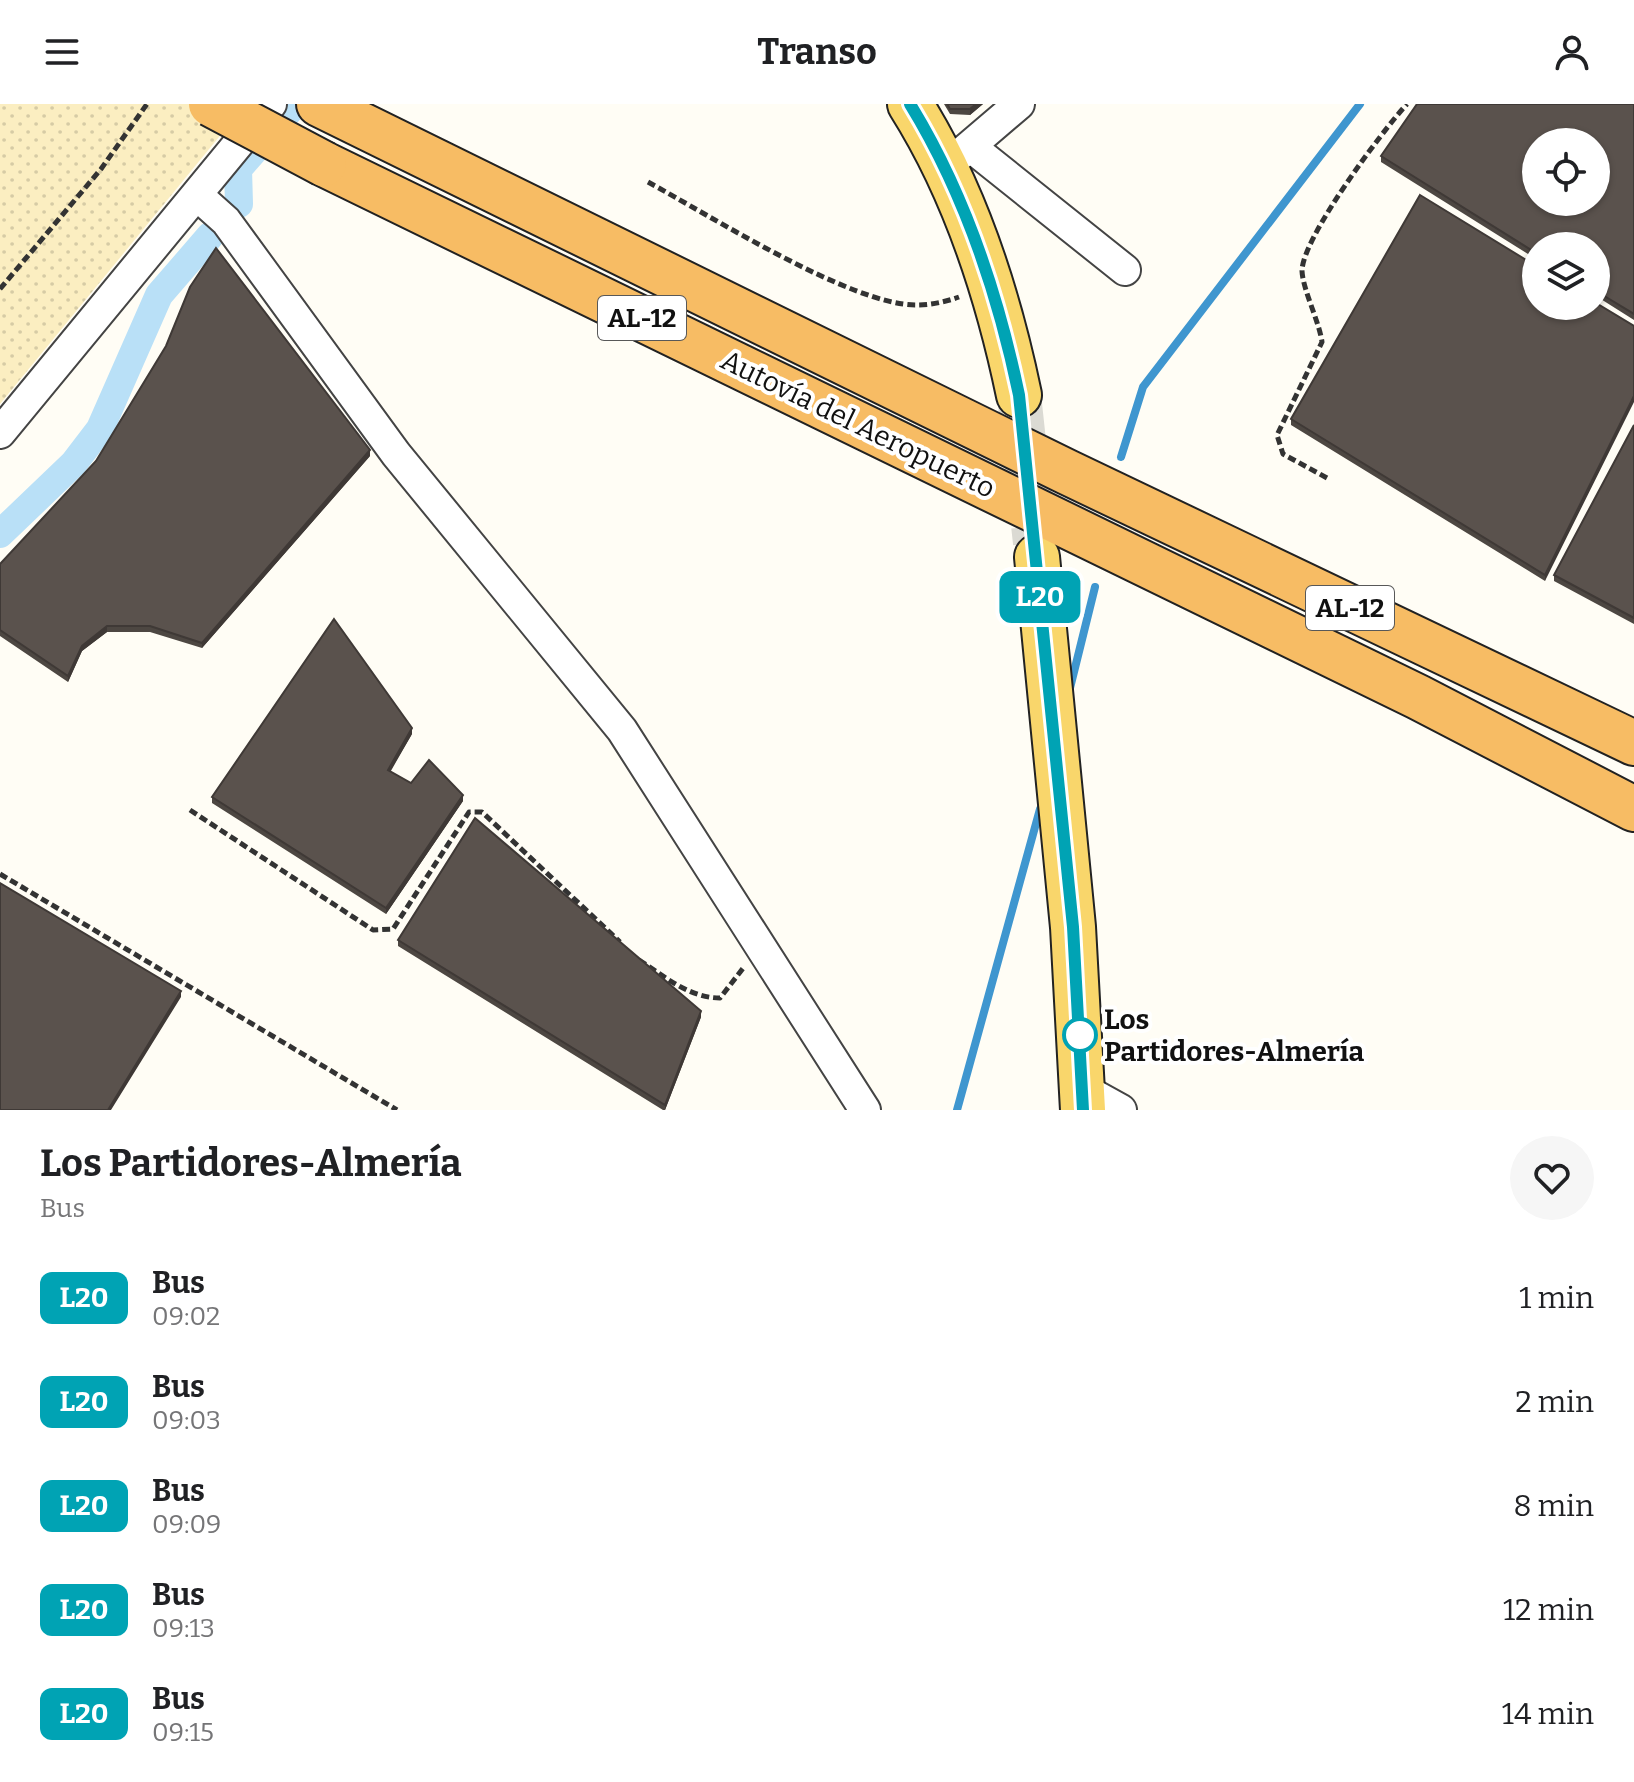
<!DOCTYPE html>
<meta charset="utf-8">
<style>
:root{--surface:#fff;--page:#f6f6f6;--text:#202124;--muted:#757577}
body{margin:0;font-family:Bitter,serif;background:var(--page);color:var(--text);height:100vh;display:flex;flex-direction:column;font-size:30px;white-space:nowrap}
*{box-sizing:border-box;margin:0}
p{font-size:26px;color:var(--muted)}
.icon{flex:none;width:44px;height:44px;fill:none;stroke:currentColor;stroke-width:2;stroke-linecap:round;stroke-linejoin:round}
.map{position:relative;height:1006px;overflow:hidden}
.drawer{display:flex;flex-direction:column;background:var(--surface);flex:1}
.drawer>*{flex:none}
.badge{padding:0 16px;border-radius:12px;font-size:28px;line-height:52px}
.buttons{position:absolute;left:1522px;top:24px;display:grid;gap:16px}
.buttons a{display:grid;place-items:center;width:88px;height:88px;border-radius:50%;background:var(--surface);box-shadow:0 2px 6px #0004;font-size:40px}
.map>.badge{position:absolute;translate:-50% -50%;box-shadow:0 0 0 4px #fff}
.round{display:grid;place-items:center;flex:none;width:84px;height:84px;border-radius:42px;background:var(--page)}
.overview{display:flex;align-items:center;justify-content:space-between;height:136px;padding:0 40px}
h1{font-size:38px;font-weight:700;line-height:60px}
ul{padding:0;list-style:none}
li{display:flex;align-items:center;gap:24px;height:104px;padding:0 40px}
li div{flex:1}
li b{display:block;font-size:30px}
li em{font-style:normal}
li .badge{min-width:88px;font-weight:700;text-align:center}
header{display:flex;justify-content:space-between;align-items:center;height:104px;padding:0 40px;background:var(--surface);font-size:36px;font-weight:700}
.map>svg:first-child{display:block}
.sand{fill:url(#sand-dots)}
.lines{fill:none;stroke-linecap:round;stroke-linejoin:round}
.stream{stroke:#3f96cf;stroke-width:8}
.canal{stroke:#b9e0f7;stroke-width:28}
.primary-tunnel{stroke:#dbdad3;stroke-width:44;stroke-dasharray:44 22;stroke-linecap:butt}
.minor-casing{stroke:#444;stroke-width:34}
.primary-casing{stroke:#222;stroke-width:48}
.trunk-casing{stroke:#222;stroke-width:48}
.path{stroke:#333;stroke-width:5;stroke-dasharray:8 4;stroke-linecap:butt}
.minor{stroke:#fff;stroke-width:30}
.primary{stroke:#f9d66b;stroke-width:44}
.trunk{stroke:#f7bc64;stroke-width:44}
.trunk-bridge-casing{stroke:#222;stroke-width:48;stroke-linecap:butt}
.trunk-bridge{stroke:#f7bc64;stroke-width:44}
.wall{fill:#4d4742}
.shaded-wall{fill:#3f3936}
.building{fill:#5a524d;stroke:#3f3936;stroke-width:2;fill-rule:evenodd}
.line-casing{stroke:#fff;stroke-width:18}
.line{stroke:#00a3b4;stroke-width:12}
.stop-dot{fill:#fff;stroke:#00a3b4;stroke-width:4}
.labels{text-anchor:middle;dominant-baseline:central;stroke-width:8;stroke-linejoin:round;paint-order:stroke}
.shield{fill:#fff;stroke:#585858;stroke-width:2}
.shield-label{font-size:26px;font-weight:bold;fill:#111}
.street-label{font-size:28px;fill:#111;stroke:#fff}
.stop-label{font-size:28px;font-weight:bold;fill:#111;stroke:#fff;text-anchor:start}
</style>
<header><svg class="icon" aria-label="menu" viewBox="0 0 24 24"><path d="M4 6h16M4 12h16M4 18h16"/></svg>Transo<svg class="icon" aria-label="person" viewBox="0 0 24 24"><circle cx="12" cy="8" r="4"/><path d="M4 21q1-7 8-7t8 7"/></svg></header>
<div class="map">
<svg width="1634" height="1006" viewBox="0 0 1634 1006">
<defs>
<pattern id="sand-dots" width="8" height="8" patternUnits="userSpaceOnUse" patternTransform="scale(2)"><rect width="8" height="8" fill="#fbeec1"/><path d="M2 2h.1M6 6h.1" fill="none" stroke="#d6cba5" stroke-width="1.8" stroke-linecap="round"/></pattern>
</defs>
<rect width="100%" height="100%" fill="#fffdf5"/>
<path class="sand" d="M0,0h246l-246,300z"/>
<g class="lines">
<path class="stream" d="M1121,353l22,-70 217,-283
M1070,584l25,-101
M957,1006l83,-301"/>
<path class="canal" d="M239,100l-1,-35 57,-65
M0,430l74,-71 26,-34 59,-134 51,-59"/>
<path class="primary-tunnel" d="M1019,291l16,148"/>
<g class="minor-casing">
<path id="minor" d="M971,43l154,123
M957,53l62,-53
M197,91l29,26 170,233 226,276 243,380
M0,329l271,-329
M1083,985l38,21"/>
</g>
<g class="primary-casing">
<path id="primary" d="M910,0c55,87 88,190 109,291
M1037,453l36,370 10,183"/>
</g>
<g class="trunk-casing">
<path id="trunk" d="M319,0l748,368 567,271
M324,60l1094,533 216,112"/>
</g>
<path class="path" d="M648,78c61,33 203,123 268,123 15,0 29,-3 43,-8
M0,185l101,-120 46,-65
M1327,374l-44,-24 -6,-19 45,-93c-3,-21 -19,-52 -20,-71 0,-33 81,-141 105,-167
M190,706l183,120 20,-1 76,-117h13l138,130
M0,770l397,236
M639,856c25,16 50,38 81,38l24,-31"/>
<use href="#minor" class="minor"/>
<use href="#primary" class="primary"/>
<use href="#trunk" class="trunk"/>
<g class="trunk-bridge-casing">
<path id="trunk-bridge" d="M211,0l113,60"/>
</g>
<use href="#trunk-bridge" class="trunk-bridge"/>
</g>
<path class="wall" d="M944,0h39l-13,11 -20,-1z
M1634,0v216l-38,-24v-50h-60v13l-155,-97v-6z
M1596,202l-51,275 -254,-156v-6z
M1634,321v199l-80,-43v-6z
M370,352l-168,192 -52,-16h-43l-25,19 -14,31 -68,-46v-72z
M412,630l-22,37 21,12 52,18 -77,113 -174,-111v-6z
M398,836l303,77 -36,93h-2l-265,-164z"/>
<path class="shaded-wall" d="M976,0h7l-13,11v-6z
M1634,292v6l-89,179v-6z
M370,346v6l-168,192v-5z
M107,522v6l-25,19 -14,31v-6l14,-30z
M412,624v6l-24,42v-6z
M463,691v6l-77,113v-6z
M181,887v6l-70,113h-3z
M701,907v6l-36,93v-5z"/>
<path class="building" d="M947,0h29l-6,5h-20z
M1417,0h217v210l-38,-23v-45h-60v7l-155,-97zM1536,38h60v60h-60z
M1420,91l116,71v40h60v-3l38,23v70l-89,179 -254,-156z
M216,144l154,202 -168,193 -52,-17h-43l-25,20 -14,30 -68,-46v-66l96,-103 70,-115 24,-59z
M1634,321v193l-80,-43z
M334,515l78,109 -24,42 23,13 18,-23 34,35 -77,113 -174,-111z
M475,714l226,193 -36,94 -267,-165z
M0,779l181,108 -73,119h-108z"/>
<g class="lines">
<g class="line-casing">
<path id="line" d="M910,0c54,88 88,190 109,291l54,532 10,183"/>
</g>
<use href="#line" class="line"/>
</g>
<circle class="stop-dot" cx="1080" cy="931" r="16"/>
<g class="labels">
<g class="shield">
<rect x="598" y="192" width="88" height="44" rx="6"/>
<rect x="1306" y="482" width="88" height="44" rx="6"/>
</g>
<g class="shield-label">
<text x="642" y="214">AL-12</text>
<text x="1350" y="504">AL-12</text>
</g>
<g class="street-label">
<text transform="translate(858 320) rotate(26)">Autovía del Aeropuerto</text>
</g>
<g class="stop-label">
<text x="1104" y="915">Los<tspan x="1104" dy="32">Partidores-Almería</tspan></text>
</g>
</g>
</svg>
<div class="buttons">
<a><svg class="icon" aria-label="locate" viewBox="0 0 24 24"><circle cx="12" cy="12" r="6"/><path d="M12 2v4M12 18v4M2 12h4M18 12h4"/></svg></a>
<a><svg class="icon" aria-label="layers" viewBox="0 0 24 24"><path d="M12 4l9 5-9 5-9-5zM3 14l9 5 9-5"/></svg></a>
</div>
<b class="badge" style="left:1040px;top:493px;background:#00a3b4;color:#fff">L20</b>
</div>
<section class="drawer">
<div class="overview"><div><h1>Los Partidores-Almería</h1><p>Bus</p></div><a class="round"><svg class="icon" aria-label="heart" viewBox="0 0 24 24"><path d="M12 20l-8-8c-3-5 5-10 8-4 3-6 11-1 8 4z"/></svg></a></div>
<ul>
<li><span class="badge" style="background:#00a3b4;color:#fff">L20</span><div><b>Bus</b><p>09:02</p></div><em>1 min</em></li>
<li><span class="badge" style="background:#00a3b4;color:#fff">L20</span><div><b>Bus</b><p>09:03</p></div><em>2 min</em></li>
<li><span class="badge" style="background:#00a3b4;color:#fff">L20</span><div><b>Bus</b><p>09:09</p></div><em>8 min</em></li>
<li><span class="badge" style="background:#00a3b4;color:#fff">L20</span><div><b>Bus</b><p>09:13</p></div><em>12 min</em></li>
<li><span class="badge" style="background:#00a3b4;color:#fff">L20</span><div><b>Bus</b><p>09:15</p></div><em>14 min</em></li>
</ul>
</section>
